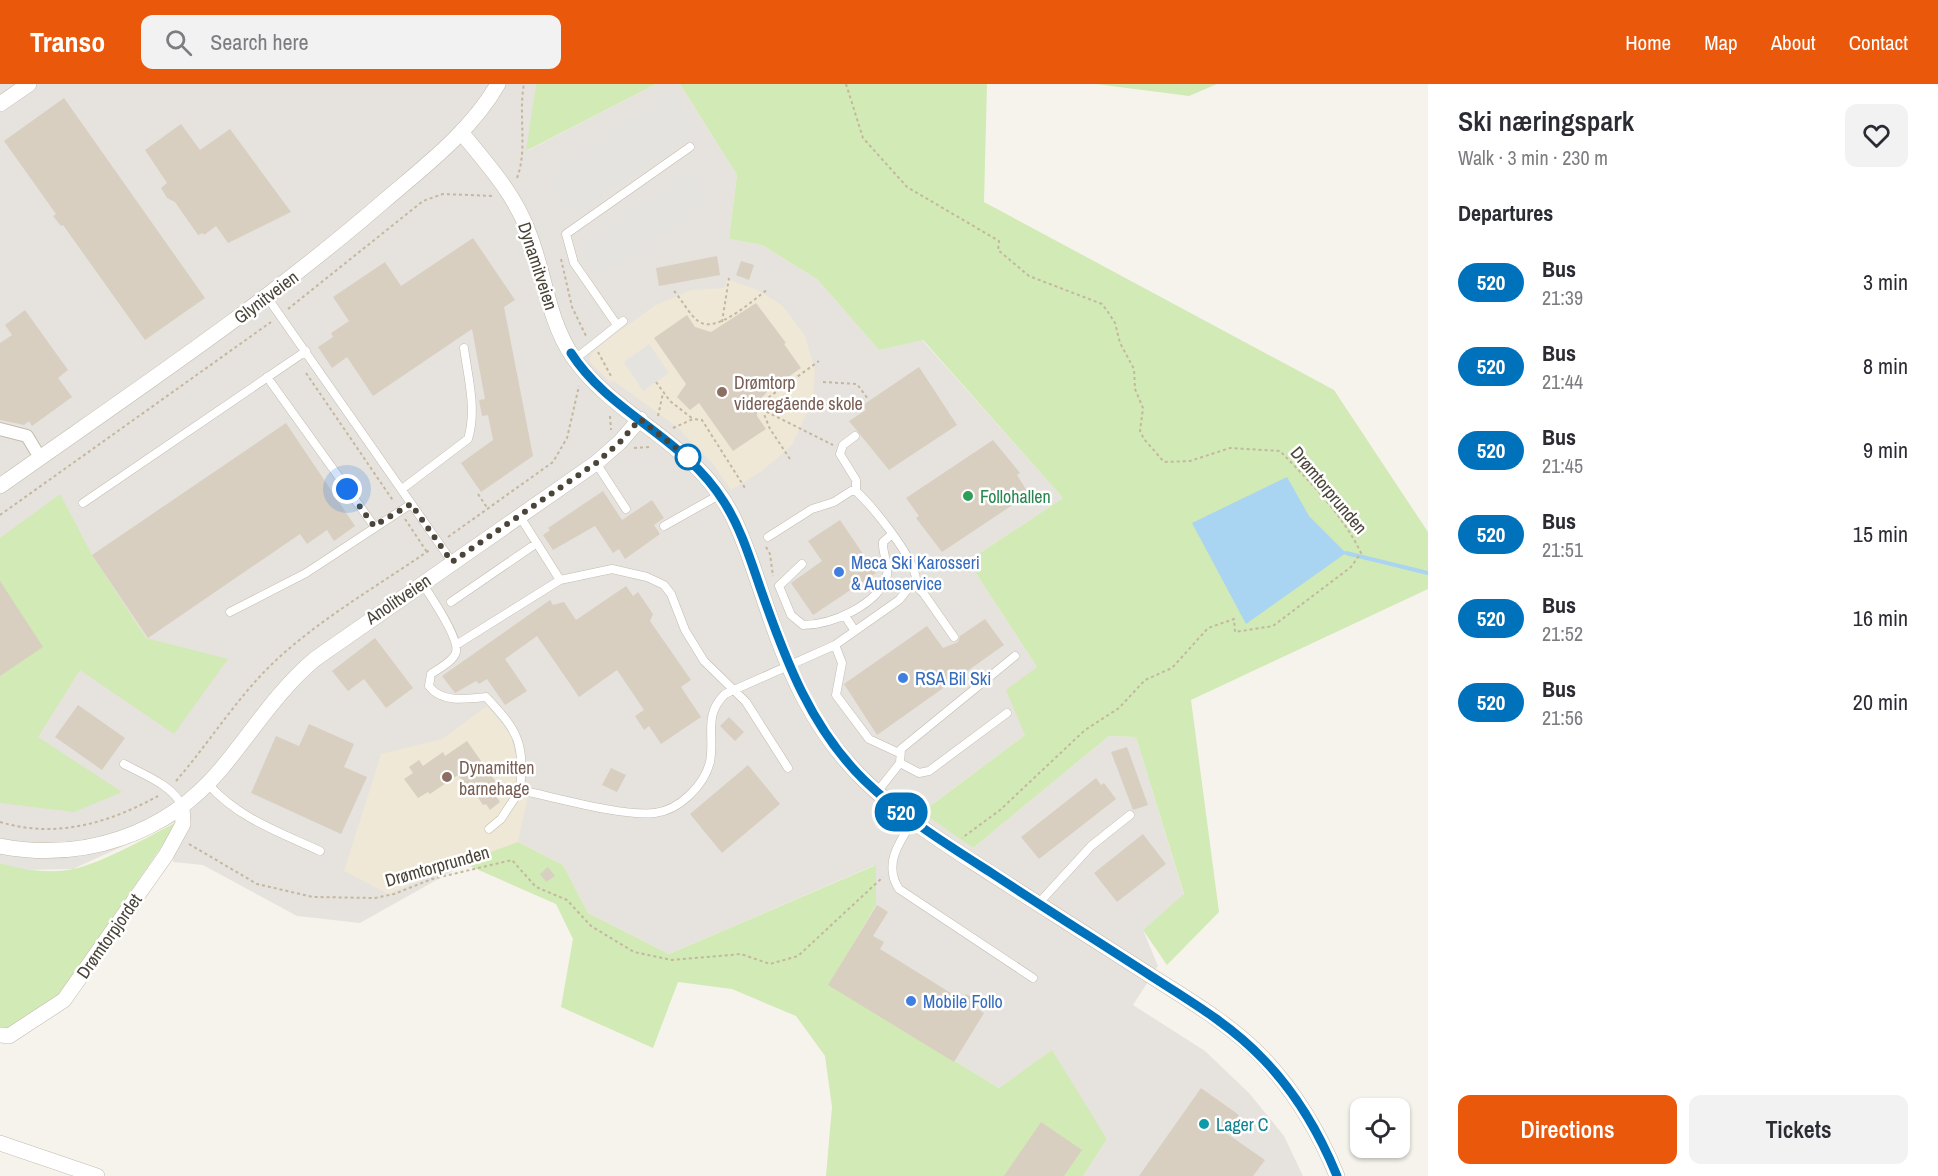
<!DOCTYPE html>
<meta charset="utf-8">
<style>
:root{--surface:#fff;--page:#f2f2f3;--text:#2b2b33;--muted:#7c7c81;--accent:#ea580c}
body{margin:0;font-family:"Archivo Narrow",sans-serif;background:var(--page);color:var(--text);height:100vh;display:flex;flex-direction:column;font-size:22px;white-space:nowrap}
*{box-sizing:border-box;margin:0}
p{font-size:20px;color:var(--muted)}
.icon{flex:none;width:33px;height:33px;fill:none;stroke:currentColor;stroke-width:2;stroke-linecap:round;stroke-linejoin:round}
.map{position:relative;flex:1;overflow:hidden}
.side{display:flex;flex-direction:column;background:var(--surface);width:510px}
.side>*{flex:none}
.badge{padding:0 12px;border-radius:20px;font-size:21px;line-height:39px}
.buttons{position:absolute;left:1350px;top:1014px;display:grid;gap:12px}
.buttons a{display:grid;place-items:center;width:60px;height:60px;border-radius:12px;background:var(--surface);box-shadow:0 2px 4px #0004;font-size:30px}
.you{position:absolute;width:30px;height:30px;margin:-15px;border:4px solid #fff;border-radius:50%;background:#1a73e8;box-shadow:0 0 0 9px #1a73e833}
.map>.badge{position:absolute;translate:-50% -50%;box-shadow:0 0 0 3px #fff}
h2{padding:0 30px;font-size:22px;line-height:54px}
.round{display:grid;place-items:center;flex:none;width:63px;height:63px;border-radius:12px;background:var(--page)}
.summary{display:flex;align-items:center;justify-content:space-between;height:102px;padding:0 30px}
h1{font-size:28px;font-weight:600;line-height:45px}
.cta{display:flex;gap:12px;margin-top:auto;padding:12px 30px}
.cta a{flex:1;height:69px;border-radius:12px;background:var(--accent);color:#fff;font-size:24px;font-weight:600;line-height:69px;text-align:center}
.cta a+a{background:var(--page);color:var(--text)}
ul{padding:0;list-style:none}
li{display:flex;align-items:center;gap:18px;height:84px;padding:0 30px}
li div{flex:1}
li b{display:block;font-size:22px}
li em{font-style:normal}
li .badge{min-width:66px;font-weight:700;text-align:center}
header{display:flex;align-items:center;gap:36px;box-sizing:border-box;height:84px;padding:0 30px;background:var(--accent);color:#fff}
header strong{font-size:28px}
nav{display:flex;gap:33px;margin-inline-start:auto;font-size:21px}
.search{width:420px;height:54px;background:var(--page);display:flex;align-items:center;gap:15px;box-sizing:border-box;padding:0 21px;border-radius:12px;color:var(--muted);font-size:22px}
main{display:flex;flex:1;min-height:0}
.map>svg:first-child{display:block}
.industrial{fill:#e6e2dd}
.education{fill:#efe8d6}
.green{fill:#d2eab5}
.parking{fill:#e5e3e0}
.water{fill:#a9d4f2}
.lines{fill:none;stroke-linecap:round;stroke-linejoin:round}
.stream{stroke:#a9d4f2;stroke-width:4}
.building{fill:#d8cfc1}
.service-casing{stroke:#c2bbae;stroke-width:9}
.pedestrian-casing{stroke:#c2bbae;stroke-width:14}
.minor-casing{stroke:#c2bbae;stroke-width:16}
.path{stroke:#c4b79f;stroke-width:2;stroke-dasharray:3 3;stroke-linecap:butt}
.service{stroke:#fff;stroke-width:8}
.pedestrian{stroke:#fff;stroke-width:12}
.minor{stroke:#fff;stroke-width:15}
.line-casing{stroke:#fff;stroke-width:14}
.line{stroke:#0072bc;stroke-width:9}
.walk{stroke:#4b4439;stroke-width:6;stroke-dasharray:0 10.8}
.education-dot{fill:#8d6e63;stroke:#fff;stroke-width:2}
.stop-dot{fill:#fff;stroke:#0072bc;stroke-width:3}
.leisure-dot{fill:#2e9e5b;stroke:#fff;stroke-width:2}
.shop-dot{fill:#3f7fe0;stroke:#fff;stroke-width:2}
.culture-dot{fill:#0f9aa8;stroke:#fff;stroke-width:2}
.labels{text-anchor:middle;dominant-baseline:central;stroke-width:5;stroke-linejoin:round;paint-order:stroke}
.street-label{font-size:18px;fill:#4b4439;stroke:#fff}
.education-label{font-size:18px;fill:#785e54;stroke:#fff;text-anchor:start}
.leisure-label{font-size:18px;fill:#27864d;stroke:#fff;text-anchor:start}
.shop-label{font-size:18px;fill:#366cbe;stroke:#fff;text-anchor:start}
.culture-label{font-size:18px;fill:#0d838f;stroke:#fff;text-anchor:start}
</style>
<header>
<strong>Transo</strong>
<div class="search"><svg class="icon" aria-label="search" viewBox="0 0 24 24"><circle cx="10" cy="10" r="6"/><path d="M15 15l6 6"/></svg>Search here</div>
<nav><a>Home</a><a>Map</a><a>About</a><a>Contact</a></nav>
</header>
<main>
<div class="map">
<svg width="1428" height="1092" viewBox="0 0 1428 1092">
<rect width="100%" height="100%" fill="#f6f3ec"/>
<path class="industrial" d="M0,0h536l-9,67 129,-67h24l57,91 -8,64 33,6 55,34 62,71 43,-10 141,158 -95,63 69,106 -12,68 -102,76 50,37 136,-112 27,1 48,158 -41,35 15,36 -25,39 72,46 44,42 35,43 19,40h-220l24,-37 -56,-88 -52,37 -170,-103 47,-80 -1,-40 -206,89 -81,-41 -25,-48 -45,-23 -51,19 -2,3 -105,59 -63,-7 -94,-51 -30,-3 5,-41 -105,48 -52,1 -21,-7z"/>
<path class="education" d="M727,195l31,11 25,16 22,30 10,34 -2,30 -21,45 -30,26 -31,19 -19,-27 -34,-35 -64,-47 -4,1 -21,-21 2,-7 15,-13 48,-35 37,-16 34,-2z
M487,622l23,27 17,67 -9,42 -47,17 -83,35 -44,-23 37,-117 61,-15z"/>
<path class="green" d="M536,0h120l-130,67z
M680,0h307l-3,118 350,188 94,142v57l-237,111 28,212 -52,53 -24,-35 41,-36 -48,-157 -27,-1 -136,112 -51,-36 103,-77 -19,-45 31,-23 -69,-106 95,-63 -140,-158 -44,10 -62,-71 -55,-34 -33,-6 8,-64z
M1096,0h121l-28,12z
M60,410l32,61 54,83 82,21 -54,75 -94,-64 -42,67 84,55 -48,20 -74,-9v-265z
M179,737l-120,175 -52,32 -7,-1v-164c22,7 50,11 73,6 30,-6 78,-34 106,-48z
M518,758l45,23 25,48 81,41 207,-89v40l-47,80 170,103 53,-38 55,89 -24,37h-257l6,-69 -7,-51 -29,-40 -64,-27 -54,-7 -25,66 -92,-41 12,-68 -17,-35 -91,-40 6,-5z"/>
<path class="parking" d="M673,8l26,38 -29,19 -26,-38z
M640,30l26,38 -28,19 -26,-38z
M609,52l26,38 -29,19 -26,-38z
M576,74l26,38 -28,19 -26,-38z
M690,87l20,29 -109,76 -20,-29z
M649,260l20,29 -26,18 -19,-29z"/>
<path class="water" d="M1287,393l22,39 37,37 -100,71 -54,-101z"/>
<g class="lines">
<path class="stream" d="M1346,469l82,20"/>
</g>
<path class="building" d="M64,14l141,200 -60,42 -82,-115 -2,1 -8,-10 3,-2 -52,-73z
M181,40l19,26 30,-21 61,83 -63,31 -12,-17 -12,9 -1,-2 -5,2 -23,-33 -8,-4 -6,-10 6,-5 -22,-33z
M473,154l42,62 -11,7 29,149 -52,36 -20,-29 32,-23 -5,-25 -6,1 -3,-16 6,-1 -13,-70 -99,67 -26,-39 -15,11 -14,-21 15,-10 -2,-4 18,-12 -16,-24 52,-35 16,24z
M717,172l3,19 -61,11 -3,-18z
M741,177l13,4 -5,15 -13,-5z
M756,219l30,40 -2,1 17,24 -34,24 -9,10 -1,14 9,13 -33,22 -34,-48 -9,7 -13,-13 9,-13 -32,-46 33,-23 8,12 16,5z
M25,226l43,60 -10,8 14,19 -40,29 -3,-5 -5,4 -24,-5v-77l12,-8 -7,-10z
M919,283l38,58 -68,45 -40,-49 17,-11 -3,-5z
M286,339l69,103 -21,15 -7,-11 -20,14 -7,-10 -152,104 -56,-83z
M993,356l27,33 -3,2 12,19 -87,58 -26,-34 3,-2 -13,-18z
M603,407l19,29 30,-20 12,18 -10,7 6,9 -35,25 -6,-10 -6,4 -18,-27 -42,24 -10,-15 7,-5 -2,-2z
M840,436l36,53 -63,42 -22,-32 31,-22 -14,-20z
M0,497l43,66 -43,29z
M626,502l7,10 5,-4 15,22 -3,7 41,59 -10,7 20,30 -40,27 -12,-18 -5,4 -9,-14 9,-6 -27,-40 -38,27 -42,-61 -32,23 22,32 -22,14 -18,-26 -8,5 -3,-3 -21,12 -13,-17 108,-76 3,5 11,-3 12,18z
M985,535l19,26 -127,90 -33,-51 83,-58 16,22 15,-6 2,-6z
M375,554l38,50 -27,20 -22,-29 -16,12 -16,-20z
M78,621l47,33 -23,32 -47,-33z
M729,633l15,15 -9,9 -15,-15z
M309,640l45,20 -10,23 23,10 -26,57 -90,-41 25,-57 23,10z
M467,657l36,51 -7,4 4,6 -10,8 -4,-6 -3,1 -6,-9 -3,2 -16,-23 -28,19 -2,-2 -10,6 -14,-19 9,-6 -4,-6 10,-7 4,6 20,-14 2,4z
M1127,663l21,58 -15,5 -22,-58z
M748,681l32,39 -58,49 -32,-39z
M611,684l15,7 -9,17 -15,-7z
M1096,694l5,7 3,-2 12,16 -77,60 -18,-22z
M1143,750l23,30 -49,38 -23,-29z
M548,783l7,9 -9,6 -6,-8z
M877,821l11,7 -15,24 11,6 -4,7 82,51 4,-6 12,7 -4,6 10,6 -30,49 -126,-77z
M1201,1004l38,27 -13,18 39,27 -12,16h-114z
M1041,1038l41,28 -18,26h-60z"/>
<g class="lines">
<g class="service-casing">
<path id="service" d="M267,213l185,265
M617,241l-43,-62 -8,-29 124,-87
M575,275l48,-38
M267,293l107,149
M855,352l-12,9 -3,9 16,26v11
M596,379l30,46
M402,405l66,-50c9,-29 0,-62 -4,-91
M83,419l223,-152
M519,431l41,65 52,-11 35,8 17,8 7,9 14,36 19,31 42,41 42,66
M664,442l55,-31
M802,480l-23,22 12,29 12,10c28,0 76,-20 84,-50 2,-12 -5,-22 -4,-33l8,-7
M422,499c8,12 38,56 34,69 -2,9 -18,17 -25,22l-2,12c12,17 38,13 57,11 32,34 39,46 34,93 34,7 104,27 135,23 24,-3 49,-27 55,-51 5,-26 -7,-47 15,-68l110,-49 64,-45 17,-21c-2,-22 -43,-72 -60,-88h-5l-17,11 -22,7 -44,28
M914,500l10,10 30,43
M451,518l86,-59
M230,528l76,-39 105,-69
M845,532l10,15
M456,561l104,-65
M835,561l7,18 -6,32 33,44 30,14
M900,679l19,10 10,-2 78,-58
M124,680c18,10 51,22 58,43
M208,700c30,34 71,48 112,67
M877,708l23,-29 1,-14 114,-93
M913,737c-14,21 -30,44 -14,68l134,89
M489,745l12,-10 19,-29
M1038,820l53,-58 39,-31"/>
</g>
<g class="pedestrian-casing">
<path id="pedestrian" d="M0,345l27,7 9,15"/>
</g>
<g class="minor-casing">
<path id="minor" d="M0,20l29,-20
M461,48c25,31 53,61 67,99 17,41 19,88 45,126 44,63 121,84 159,158 15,30 24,62 35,93 21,63 47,123 96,171 36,36 81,64 124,92 54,34 107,69 161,103 39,25 81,49 114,83 33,35 57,75 75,119
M0,402c130,-92 263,-180 384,-285 41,-35 87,-70 114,-117
M0,762c83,16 166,-11 221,-77 31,-37 56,-78 94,-110l281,-196 24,-21 20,-23
M0,951l9,1 55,-36 102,-145 17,-31 -1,-17
M0,1059l97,33"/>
</g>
<path class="path" d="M846,0l17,54 44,49 92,54 -1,9 31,26 73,28 6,8 7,11 5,20 14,26 1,20 8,19 -3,23 4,8 20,23 26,-1 40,-13 50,3c29,30 63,64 81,102l-10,14 -78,59 -38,6 -1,-13 -26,9 -36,40 -27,12 -26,28 -34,22 -85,80 -38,28
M517,94c11,-29 1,-63 7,-94
M561,175l11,48 14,29
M674,207c8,9 15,23 24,30 18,14 55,-21 70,-32
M288,225l135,-108 20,-7 51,2
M722,238l7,-44
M598,268l13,24
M306,289l88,129
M656,298l14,19 23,18
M823,298l34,2 11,15
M761,325l72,36
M610,332l1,14
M658,332l5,-23
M673,344l20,-9 9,1 43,68
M634,364l15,-1
M790,375l-20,-30 -9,-22 8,-10 50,-36
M478,410l10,15
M0,431l271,-193
M405,435l22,33
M448,453l105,-75 14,-24 12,-52
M766,463l4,7 3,22
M176,697c33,-38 60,-82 96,-117 47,-45 106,-78 159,-115
M0,738c56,17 109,1 158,-26
M189,760l68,40 56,13 62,1 19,-4 38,-15 80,-19 24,27 31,13 24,26 43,26 38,8 69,-6 29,10 28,-8 85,-79"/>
<use href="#service" class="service"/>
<use href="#pedestrian" class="pedestrian"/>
<use href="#minor" class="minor"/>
</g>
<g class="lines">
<g class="line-casing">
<path id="line" d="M571,269c38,60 113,84 153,149 18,28 27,60 38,91 24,68 49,135 102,187 37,36 82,64 126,92 53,35 107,69 161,104 39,25 80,49 112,83 33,34 56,73 74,117"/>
</g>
<use href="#line" class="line"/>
<path class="walk" d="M347,405l27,37 37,-22 41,58 144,-99 24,-21 20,-23 52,42 -4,-4"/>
</g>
<g class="education-dot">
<circle cx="722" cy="308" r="6"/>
<circle cx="447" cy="693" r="6"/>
</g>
<circle class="stop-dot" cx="688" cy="373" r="12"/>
<circle class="leisure-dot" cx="968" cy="412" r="6"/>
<g class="shop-dot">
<circle cx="839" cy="488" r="6"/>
<circle cx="903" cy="594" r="6"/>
<circle cx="911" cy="917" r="6"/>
</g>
<circle class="culture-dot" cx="1204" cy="1040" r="6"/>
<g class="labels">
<g class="street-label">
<text transform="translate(538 182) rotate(72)">Dynamitveien</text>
<text transform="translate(266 213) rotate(-37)">Glynitveien</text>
<text transform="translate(1329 406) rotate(50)">Drømtorprunden</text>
<text transform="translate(398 515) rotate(-34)">Anolitveien</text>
<text transform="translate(437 782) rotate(-16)">Drømtorprunden</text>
<text transform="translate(109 852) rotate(-55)">Drømtorpjordet</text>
</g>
<g class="education-label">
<text x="734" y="298">Drømtorp<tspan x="734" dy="21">videregående skole</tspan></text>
<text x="459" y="683">Dynamitten<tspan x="459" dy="21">barnehage</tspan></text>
</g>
<g class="leisure-label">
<text x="980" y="412">Follohallen</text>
</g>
<g class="shop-label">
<text x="851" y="478">Meca Ski Karosseri<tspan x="851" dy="21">&amp; Autoservice</tspan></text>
<text x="915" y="594">RSA Bil Ski</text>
<text x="923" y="917">Mobile Follo</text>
</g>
<g class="culture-label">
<text x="1216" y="1040">Lager C</text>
</g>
</g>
</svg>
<div class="buttons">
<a><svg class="icon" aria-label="locate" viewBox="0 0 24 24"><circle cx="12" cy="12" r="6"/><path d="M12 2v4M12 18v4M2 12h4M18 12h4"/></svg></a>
</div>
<div class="you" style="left:347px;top:405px"></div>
<b class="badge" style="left:901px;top:728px;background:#0072bc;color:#fff">520</b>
</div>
<section class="side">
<div class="summary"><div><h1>Ski næringspark</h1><p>Walk · 3 min · 230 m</p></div><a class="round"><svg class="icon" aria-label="heart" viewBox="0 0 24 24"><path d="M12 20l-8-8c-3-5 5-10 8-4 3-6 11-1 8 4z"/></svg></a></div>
<h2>Departures</h2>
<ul>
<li><span class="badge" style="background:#0072bc;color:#fff">520</span><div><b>Bus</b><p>21:39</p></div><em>3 min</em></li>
<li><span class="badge" style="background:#0072bc;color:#fff">520</span><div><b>Bus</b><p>21:44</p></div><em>8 min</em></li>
<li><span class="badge" style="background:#0072bc;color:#fff">520</span><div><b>Bus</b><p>21:45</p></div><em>9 min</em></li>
<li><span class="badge" style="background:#0072bc;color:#fff">520</span><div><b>Bus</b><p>21:51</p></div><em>15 min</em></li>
<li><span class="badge" style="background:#0072bc;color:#fff">520</span><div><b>Bus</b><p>21:52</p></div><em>16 min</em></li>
<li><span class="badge" style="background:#0072bc;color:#fff">520</span><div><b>Bus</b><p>21:56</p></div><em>20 min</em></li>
</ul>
<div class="cta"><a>Directions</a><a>Tickets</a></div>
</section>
</main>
